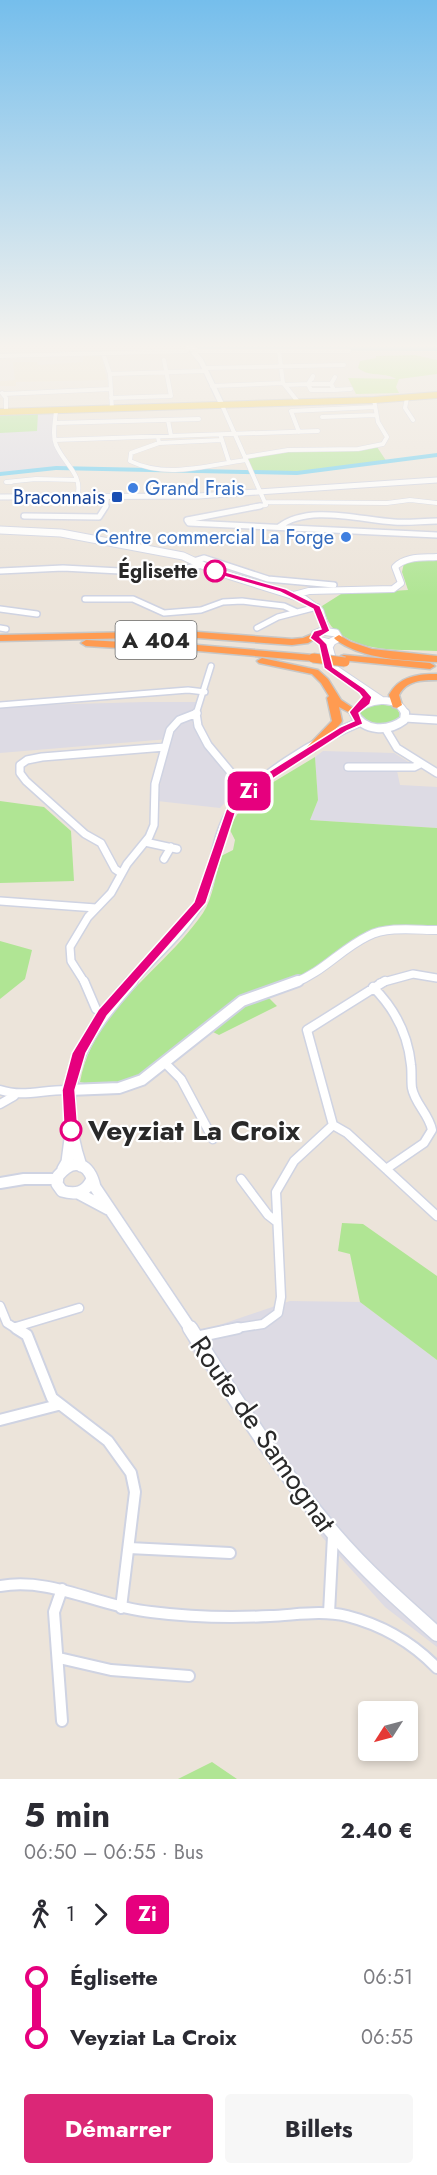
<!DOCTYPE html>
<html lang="fr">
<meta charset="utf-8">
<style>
:root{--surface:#fff;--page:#f7f7f7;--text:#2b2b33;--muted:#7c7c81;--accent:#db2777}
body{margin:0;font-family:Jost,sans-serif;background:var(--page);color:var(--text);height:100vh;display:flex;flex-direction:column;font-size:22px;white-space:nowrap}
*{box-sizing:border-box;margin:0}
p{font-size:20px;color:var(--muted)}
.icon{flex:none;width:33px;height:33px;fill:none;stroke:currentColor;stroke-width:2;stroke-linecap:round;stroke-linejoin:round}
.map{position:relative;height:1779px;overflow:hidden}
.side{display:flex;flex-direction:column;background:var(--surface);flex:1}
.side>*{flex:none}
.badge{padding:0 12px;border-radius:9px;font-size:21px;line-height:39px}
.needle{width:39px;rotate:234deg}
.fabs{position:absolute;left:358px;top:1701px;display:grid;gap:12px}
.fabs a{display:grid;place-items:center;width:60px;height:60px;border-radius:6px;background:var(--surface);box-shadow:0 3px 9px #0003;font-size:30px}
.map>.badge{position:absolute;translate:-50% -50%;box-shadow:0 0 0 3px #fff}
.legs{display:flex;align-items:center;gap:9px;height:66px;padding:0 24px;font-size:20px}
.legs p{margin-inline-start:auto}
.overview{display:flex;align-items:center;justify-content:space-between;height:102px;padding:0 24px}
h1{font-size:33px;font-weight:700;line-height:45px}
.button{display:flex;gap:12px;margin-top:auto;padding:12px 24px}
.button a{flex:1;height:69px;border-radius:6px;background:var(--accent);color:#fff;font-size:24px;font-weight:700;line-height:69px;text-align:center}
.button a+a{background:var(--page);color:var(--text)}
ul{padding:0 24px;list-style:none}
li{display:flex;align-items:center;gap:21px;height:60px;font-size:22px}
li i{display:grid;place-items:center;width:9px;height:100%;margin:0 8px;background:currentColor}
li i::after{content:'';width:15px;height:15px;margin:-8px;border:4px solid;border-radius:50%;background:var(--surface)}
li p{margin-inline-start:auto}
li:first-child i{background:linear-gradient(#0000 50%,currentColor 0)}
li:last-child i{background:linear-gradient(currentColor 50%,#0000 0)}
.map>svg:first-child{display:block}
.industrial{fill:#dddbe4}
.education{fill:#eee2c8}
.green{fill:#b0e594}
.pitch{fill:#c5ed8f}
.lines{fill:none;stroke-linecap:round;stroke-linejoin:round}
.river{fill:#68cef2;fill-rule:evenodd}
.minor-far4-casing{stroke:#cfd3e2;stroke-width:5}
.minor-far3-casing{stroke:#cfd3e2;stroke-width:8}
.minor-far2-casing{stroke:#cfd3e2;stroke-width:10}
.minor-far1-casing{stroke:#cfd3e2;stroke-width:11}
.minor-casing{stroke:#cfd3e2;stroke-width:14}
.tertiary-far2-casing{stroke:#cfd3e2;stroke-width:8}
.tertiary-far1-casing{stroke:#cfd3e2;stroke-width:10}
.tertiary-casing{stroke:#cfd3e2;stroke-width:14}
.secondary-far4-casing{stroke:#cfd3e2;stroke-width:7}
.secondary-far3-casing{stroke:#cfd3e2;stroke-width:9}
.secondary-far2-casing{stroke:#cfd3e2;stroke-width:11}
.secondary-far1-casing{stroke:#cfd3e2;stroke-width:14}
.secondary-casing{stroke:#cfd3e2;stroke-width:17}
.primary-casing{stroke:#c7c7c7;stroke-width:8}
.motorway-casing{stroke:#c7c7c7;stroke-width:3}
.minor-far4{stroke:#fff;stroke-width:4}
.minor-far3{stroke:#fff;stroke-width:5}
.minor-far2{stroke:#fff;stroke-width:7}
.minor-far1{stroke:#fff;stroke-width:8}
.minor{stroke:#fff;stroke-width:10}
.tertiary-far2{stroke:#fff;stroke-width:6}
.tertiary-far1{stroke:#fff;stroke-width:8}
.tertiary{stroke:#fff;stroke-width:10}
.secondary-far4{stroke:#fff;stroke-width:5}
.secondary-far3{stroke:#fff;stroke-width:7}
.secondary-far2{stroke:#fff;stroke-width:8}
.secondary-far1{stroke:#fff;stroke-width:11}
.secondary{stroke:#fff;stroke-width:14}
.primary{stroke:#f5cf55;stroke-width:6}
.motorway{fill:#ff9b51;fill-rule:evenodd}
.motorway-bridge-casing{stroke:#c7c7c7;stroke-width:11;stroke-linecap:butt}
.motorway-bridge{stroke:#ff9b51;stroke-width:9}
.line-1{fill:#e6007e;stroke:#fff;stroke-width:1.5}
.shop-dot{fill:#3f7fe0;stroke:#fff;stroke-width:2}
.transit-dot{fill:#1a4fb4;stroke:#fff;stroke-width:2}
.stop-1-dot{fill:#fff;stroke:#e6007e;stroke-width:3}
.labels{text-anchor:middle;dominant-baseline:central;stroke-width:4.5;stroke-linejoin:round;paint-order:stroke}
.far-shop-label{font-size:20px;fill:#366cbe;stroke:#fff;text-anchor:start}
.far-transit-label{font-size:20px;fill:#164399;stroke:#fff;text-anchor:end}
.far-stop-label{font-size:20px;font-weight:bold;fill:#292929;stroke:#fff;text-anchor:end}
.shield{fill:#fff;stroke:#696969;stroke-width:1.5}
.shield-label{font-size:22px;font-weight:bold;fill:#292929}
.near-stop-label{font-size:28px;font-weight:bold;fill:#292929;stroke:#fff;text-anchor:start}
.near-street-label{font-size:28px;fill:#292929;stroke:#fff}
</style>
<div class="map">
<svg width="437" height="1779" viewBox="0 0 437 1779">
<rect width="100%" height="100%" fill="#ece4da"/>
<path class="industrial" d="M53,411v32l17,26h-32l-38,6v-61z
M145,702h51l-4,21 8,16 37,51 -17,18 -63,-7 12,-62 -169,14v-47z
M323,751l71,2 19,12 -17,1 4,19 37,2v41l-127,-8 8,-20 -3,-43z
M290,1301l70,1 77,58v287l-52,-40 -63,-70 -134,-192 8,-12z"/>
<path class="education" d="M84,355h17l6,25 -91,2v4h-16v-5l15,-1 -2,-18h24l1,3 45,-3z"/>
<path class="green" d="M38,413l-1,18 -37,2v-19z
M377,447l10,15c-45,7 -90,12 -136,9l-5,-13 29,-6z
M437,559v92c-36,-2 -77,3 -104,-23 -5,-5 -8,-15 -11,-22l19,-12 67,-4 -6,-18 2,-9z
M375,703l21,4 6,11 -6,6h-27l-11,-10 1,-4z
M315,757l3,43 -8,20 127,8v100l-60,2 -109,67 9,9 -58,29 -12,-6c-40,29 -75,66 -127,53 13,-73 84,-112 123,-169 10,-15 13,-40 18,-57l12,-6 2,-10 -6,-12 18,-30z
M0,801l44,6 27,24 3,50 -74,2z
M0,941l32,9 -7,29 -25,20z
M342,1223l21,1 74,52v84l-77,-58 -10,-48 -12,-3z
M212,1762l25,17h-59z"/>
<path class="pitch" d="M415,355l22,5v14l-38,5 -3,8 3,6 -43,1 -8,-16 48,1c-9,-7 -26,-1 -38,-11l2,-7 16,-3v-2z"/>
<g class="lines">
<path class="river" d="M194,347h243v4l-240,-2z
M437,453v4l-140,18 -241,-5 -56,6v-4l56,-6 241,5z"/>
<g class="minor-far4-casing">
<path id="minor-far4" d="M197,351h152
M279,351l4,32 16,20
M103,353l7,21 2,35
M0,356l187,-5
M204,368l140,-3
M110,374l95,-3
M308,384h23l3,6h-23z
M308,384l5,-8 -1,3
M331,384l4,-7
M285,385l23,-1
M212,386l71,-3
M334,390l17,-1
M2,393l4,5v14
M4,394l107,-5
M111,398l60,-2 -7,-36
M407,398l-2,10 8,12
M222,405l44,100 -15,2
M56,411c-1,11 -4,24 0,34 8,19 28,30 21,52
M322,417l54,-2
M168,420l3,16
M55,423l144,-4
M299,432l-8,-21 84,-4
M158,437l1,6 -28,10 -1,8c37,18 78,4 116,-1
M221,437l8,25
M55,440l263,-9
M159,443l63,-3
M245,457l43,-7 70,-1 25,-5 4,-7 -9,-15 -4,-22
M12,482h-6l30,-3 41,1
M265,502l122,1 23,-3 27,3
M106,507l1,-10"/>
</g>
<g class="minor-far3-casing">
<path id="minor-far3" d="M260,506l-73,14 2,3 248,12
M24,516l75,1 7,-11
M279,527c29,-23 81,-7 115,-5 15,1 29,-1 43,-1
M118,543l17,-3
M194,561l10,-3 64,21 66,6
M0,571l63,-3 95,5 45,-8
M85,599h48l31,14 37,-3 22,-8 19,-1 42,5 13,6
M0,609l37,5
M0,628l6,1
M257,628l21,-11 39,-10
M0,705l188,-15 17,2
M193,714l4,-1
M196,714l15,-48"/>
</g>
<g class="minor-far2-casing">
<path id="minor-far2" d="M196,713l2,13 10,19 35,42 1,7
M405,718l32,2
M385,728l12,20 40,25
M348,767h66l6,-3
M145,842l32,7
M164,859l7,-12
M121,873l-6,-4 -14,-26 -16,-9 -59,-53 -6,-8v-8l7,-5 15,-3 123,-10
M0,901l96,7
M85,983l-14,-22 -1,-14 18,-30 23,-24 16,-29 22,-27 5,-12 1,-41 15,-54 9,-10 18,-7
M380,983l33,-9 24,4"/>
</g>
<g class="minor-far1-casing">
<path id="minor-far1" d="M84,981l12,28 6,4
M373,987c22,22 35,47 38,78 1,8 0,16 1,23 3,16 17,26 20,42l-8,13 -38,26
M165,1063l16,16 32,60
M0,1090c24,8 44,-1 69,0
M0,1104l14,-8
M333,1125l14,8 90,83
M241,1179l27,36 9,7
M0,1306l7,17 11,7
M16,1327l63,-19
M224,1330l39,-6 15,-11 3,-16 -5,-105 18,-31 39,-36 -26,-95 78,-49"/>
</g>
<g class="minor-casing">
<path id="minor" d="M16,1328l11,7 25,63 56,43 23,32 4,19 -14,116
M196,1337l42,-9
M0,1420l58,-15
M129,1548l101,5
M0,1586c53,-9 99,21 151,26 39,5 80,6 119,4 26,-1 51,-6 77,0 35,9 65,26 90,52
M62,1589l-8,23 8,109
M329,1613l4,-77
M59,1658l52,12 78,6"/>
</g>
<g class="tertiary-far2-casing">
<path id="tertiary-far2" d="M294,595l15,-4 84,-2 8,-6 -6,-16c11,-11 27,-9 42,-10"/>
</g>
<g class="tertiary-far1-casing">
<path id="tertiary-far1" d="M294,983c29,-11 47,-34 74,-47 19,-10 48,-6 69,-6"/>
</g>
<g class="tertiary-casing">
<path id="tertiary" d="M69,1090l50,-2 23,-8 100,-79 56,-20
M0,1183l24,-4h33"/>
</g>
<g class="secondary-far4-casing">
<path id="secondary-far4" d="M188,347l9,4 -3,2 7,8 21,44
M0,497l198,-1 239,-16"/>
</g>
<g class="secondary-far3-casing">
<path id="secondary-far3" d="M0,530l61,3 122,23 32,15 89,28 16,12 6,20
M322,631l14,2 3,5 -10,5 -11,-3 -3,-6z
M332,642l-3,5 6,22 46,31
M355,714l-1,-2c12,-13 44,-18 51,2"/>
</g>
<g class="secondary-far2-casing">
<path id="secondary-far2" d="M354,713c10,19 34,19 50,7l1,-7
M130,983c24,-27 55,-52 72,-84 13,-25 12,-56 26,-82 18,-36 95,-80 132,-95"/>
</g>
<g class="secondary-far1-casing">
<path id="secondary-far1" d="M81,1166c-27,-82 -4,-123 51,-185
M63,1169l4,-7 3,-23
M92,1179c-6,14 -17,16 -30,12l-5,-7 1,-8c17,-21 32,-11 37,11l96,143
M78,1193l30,16"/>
</g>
<g class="secondary-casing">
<path id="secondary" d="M190,1328c45,71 90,143 145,207 31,36 66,67 102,99"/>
</g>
<g class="primary-casing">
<path id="primary" d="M0,412l374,-12 63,-5"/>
</g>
<g class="motorway-casing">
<path id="motorway" d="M184,631l108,8 11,-1 12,-5 5,3 -12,7 -16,2 -108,-8 -184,4v-6z
M339,635l12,7 21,7 65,7v6c-34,-2 -73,-2 -101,-22l-2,-2z
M127,639l186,16 5,3 -5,3 -173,-15 -5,3 -49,-3 -5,-3 5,-3 37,2z
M344,655l86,8 5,3 -5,3 -89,-9v-4z
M262,658l56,12 10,9 13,21 18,12 -5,3 -15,-8 3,14 -1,2 -26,28h-8l-1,-2 1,-2 25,-26 -5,-23 2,-2 -8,-13 -9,-9 -53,-11 -2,-2z
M437,674v6c-15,0 -30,0 -38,15l3,10 -5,3 -4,-1 -4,-12c10,-19 29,-21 48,-21z"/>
</g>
<use href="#minor-far4" class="minor-far4"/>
<use href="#minor-far3" class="minor-far3"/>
<use href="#minor-far2" class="minor-far2"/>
<use href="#minor-far1" class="minor-far1"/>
<use href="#minor" class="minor"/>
<use href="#tertiary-far2" class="tertiary-far2"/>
<use href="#tertiary-far1" class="tertiary-far1"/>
<use href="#tertiary" class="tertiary"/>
<use href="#secondary-far4" class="secondary-far4"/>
<use href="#secondary-far3" class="secondary-far3"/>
<use href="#secondary-far2" class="secondary-far2"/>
<use href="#secondary-far1" class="secondary-far1"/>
<use href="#secondary" class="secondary"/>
<use href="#primary" class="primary"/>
<use href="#motorway" class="motorway"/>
<g class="motorway-bridge-casing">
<path id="motorway-bridge" d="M313,658l32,4"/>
</g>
<use href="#motorway-bridge" class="motorway-bridge"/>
</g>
<linearGradient id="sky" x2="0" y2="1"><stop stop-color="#75beec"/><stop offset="0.58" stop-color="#f6f3ee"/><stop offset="1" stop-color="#f6f3ee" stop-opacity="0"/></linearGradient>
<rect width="437" height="596" fill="url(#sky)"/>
<path class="line-1" d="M215,569l71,20 34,17 10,25 -10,6 7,7 6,23 32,22 7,8 -2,7 -11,9 4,11 -16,7 -87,56 -24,24 -30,92 -99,113 -21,37 -11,37 3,40 -7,5 -7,-5 -2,-40 10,-37 26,-43 96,-108 32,-92 26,-28 88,-55 14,-6 -5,-9 13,-15 -3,-4 -35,-25 -5,-23 -9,-7 4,-7 7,-2 -8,-20 -33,-17 -68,-19z"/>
<g class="shop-dot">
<circle cx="133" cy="488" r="6"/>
<circle cx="346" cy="537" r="6"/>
</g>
<rect class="transit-dot" x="111" y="491" width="12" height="12" rx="3"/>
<g class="stop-1-dot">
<circle cx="215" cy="571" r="10"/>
<circle cx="71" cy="1130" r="10"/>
</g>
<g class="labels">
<g class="far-shop-label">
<text x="145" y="488">Grand Frais</text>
<text x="334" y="537" text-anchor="end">Centre commercial La Forge</text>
</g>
<g class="far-transit-label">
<text x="105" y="497">Braconnais</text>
</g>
<g class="far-stop-label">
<text x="198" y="571">Églisette</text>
</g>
<rect class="shield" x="115.5" y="621" width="81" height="38" rx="4.5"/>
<g class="shield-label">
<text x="156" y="640">A 404</text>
</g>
<g class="near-stop-label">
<text x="88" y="1130">Veyziat La Croix</text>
</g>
<g class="near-street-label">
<text transform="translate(263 1434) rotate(55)">Route de Samognat</text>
</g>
</g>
</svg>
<div class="fabs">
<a><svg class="needle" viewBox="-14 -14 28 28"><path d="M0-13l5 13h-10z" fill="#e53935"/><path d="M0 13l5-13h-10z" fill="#7c7c81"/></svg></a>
</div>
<b class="badge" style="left:249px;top:791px;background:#e6007e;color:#fff">Zi</b>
</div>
<section class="side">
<div class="overview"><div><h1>5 min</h1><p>06:50 – 06:55 · Bus</p></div><b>2.40 €</b></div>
<div class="legs"><svg class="icon" aria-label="walk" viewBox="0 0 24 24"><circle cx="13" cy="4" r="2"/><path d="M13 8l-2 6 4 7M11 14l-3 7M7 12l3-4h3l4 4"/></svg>1<svg class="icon" aria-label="forward" viewBox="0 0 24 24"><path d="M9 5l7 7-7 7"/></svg><b class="badge" style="background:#e6007e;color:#fff">Zi</b></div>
<ul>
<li><i style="color:#e6007e"></i><b>Églisette</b><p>06:51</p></li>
<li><i style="color:#e6007e"></i><b>Veyziat La Croix</b><p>06:55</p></li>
</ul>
<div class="button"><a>Démarrer</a><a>Billets</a></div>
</section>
